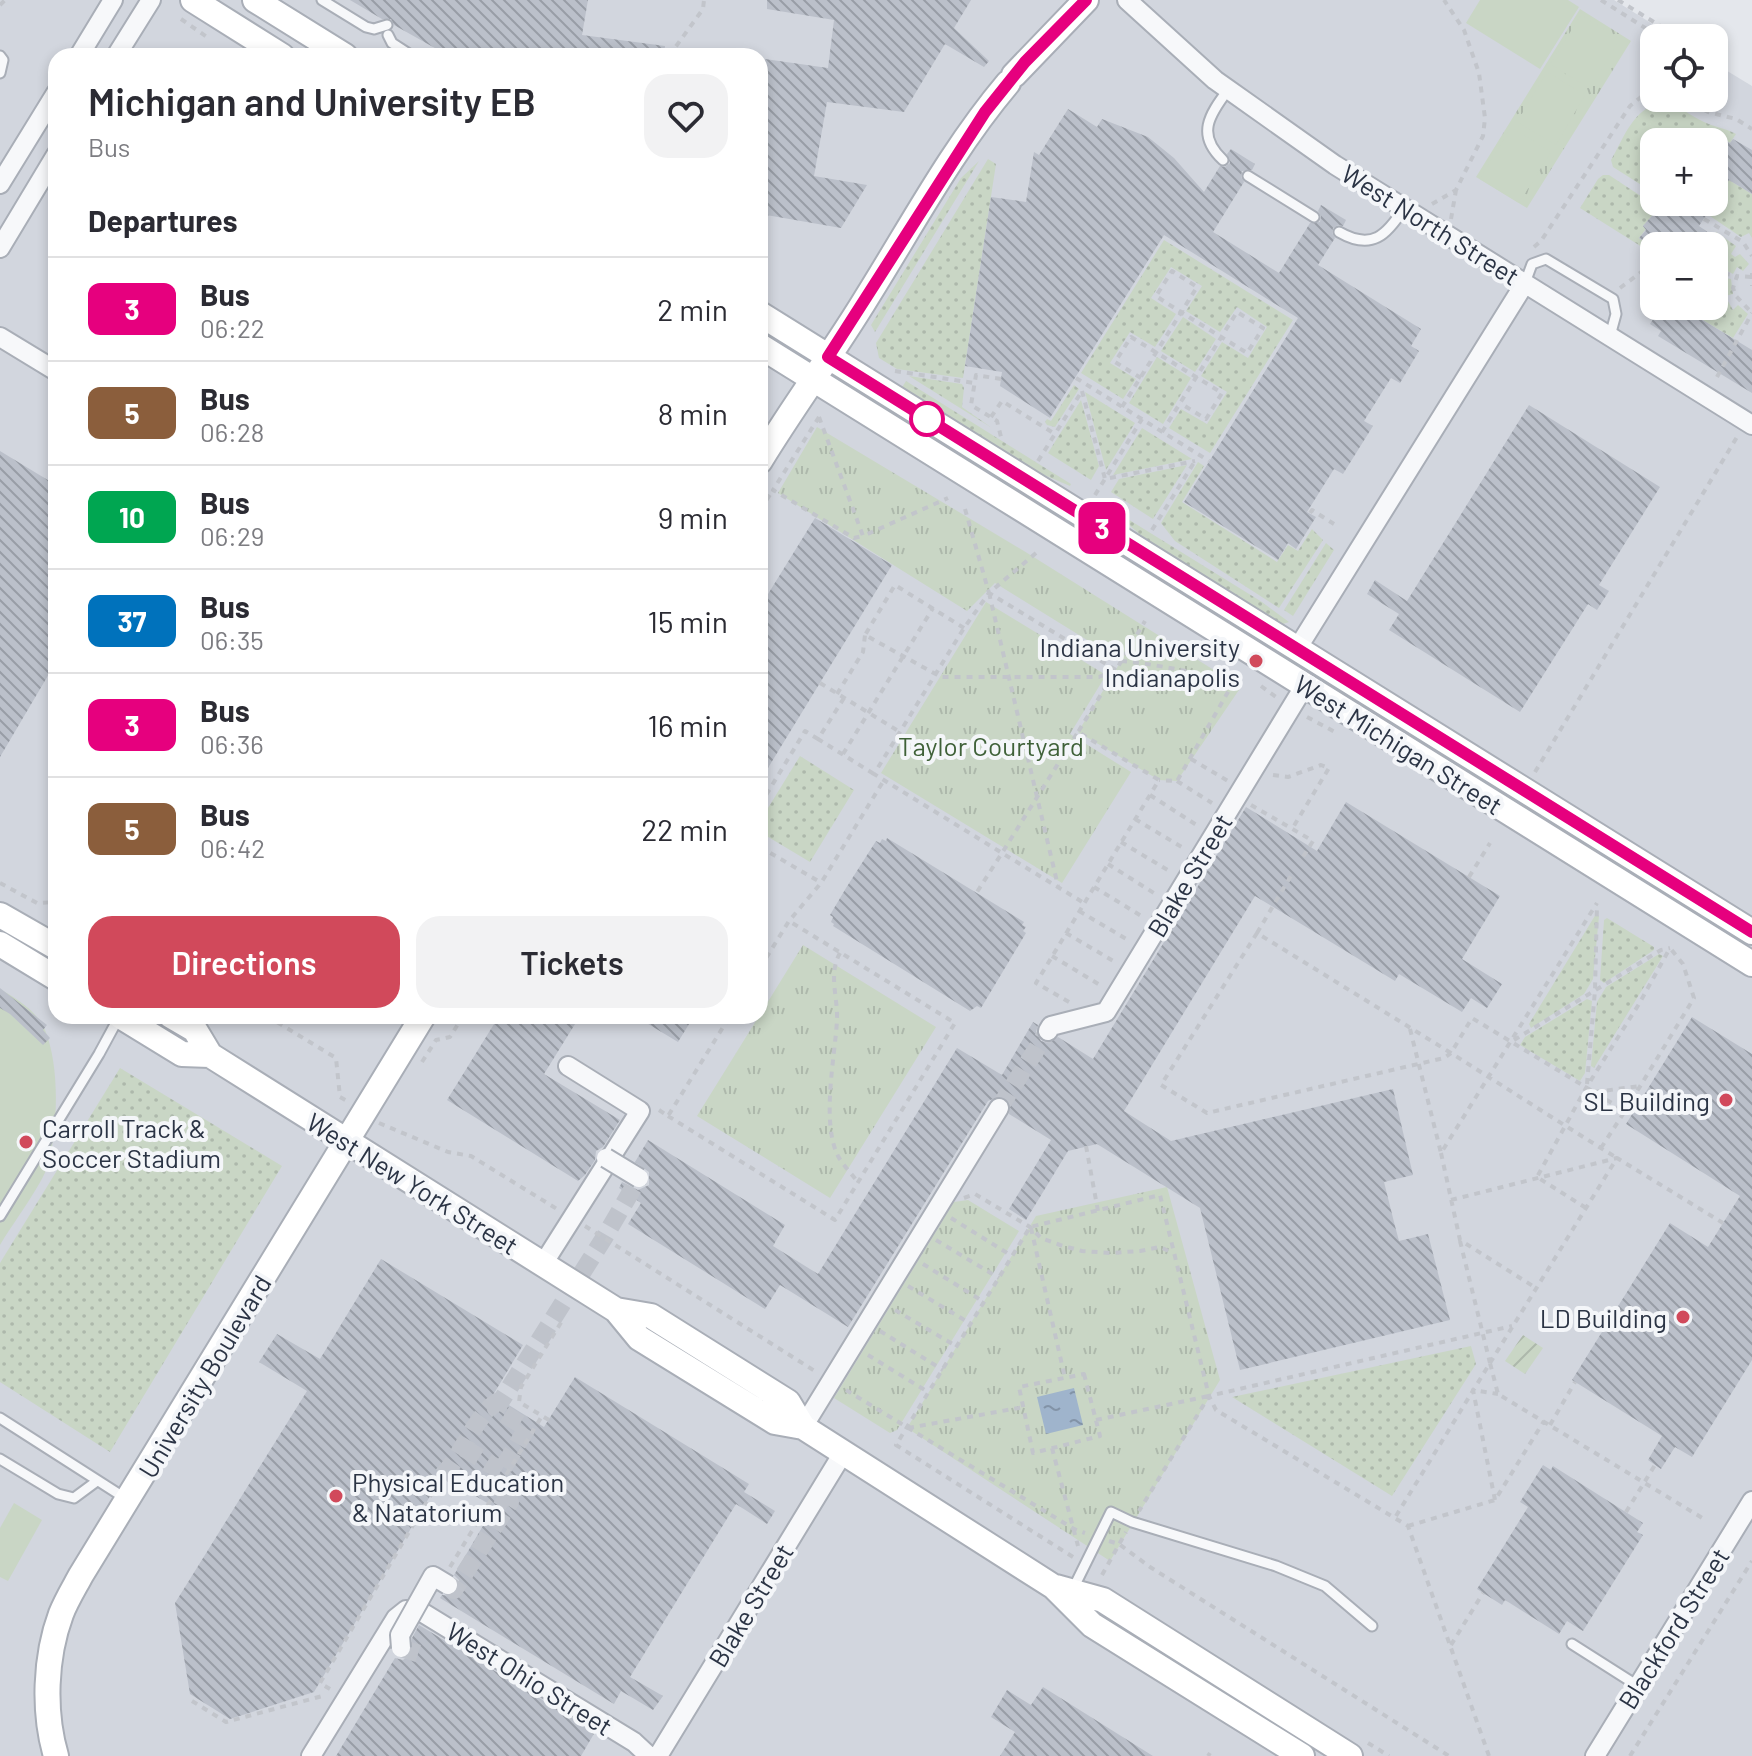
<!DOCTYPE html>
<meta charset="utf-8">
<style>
:root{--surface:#fff;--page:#f2f2f3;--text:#2b2b33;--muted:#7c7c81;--line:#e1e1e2;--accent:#d1495b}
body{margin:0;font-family:Barlow,sans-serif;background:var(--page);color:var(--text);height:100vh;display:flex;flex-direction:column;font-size:30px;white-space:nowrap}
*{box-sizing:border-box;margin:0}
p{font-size:26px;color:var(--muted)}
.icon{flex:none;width:44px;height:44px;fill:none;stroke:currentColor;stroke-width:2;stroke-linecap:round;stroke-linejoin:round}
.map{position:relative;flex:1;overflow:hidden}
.sheet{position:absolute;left:48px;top:48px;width:720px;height:976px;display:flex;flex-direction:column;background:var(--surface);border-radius:24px;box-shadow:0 4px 12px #0003}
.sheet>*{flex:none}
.badge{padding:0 16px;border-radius:12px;font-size:28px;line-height:52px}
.controls{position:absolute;left:1640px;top:24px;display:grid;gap:16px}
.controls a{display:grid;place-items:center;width:88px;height:88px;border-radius:16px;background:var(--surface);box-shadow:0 4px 12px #0003;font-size:40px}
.map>.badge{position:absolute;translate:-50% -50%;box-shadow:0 0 0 4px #fff}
h2{padding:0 40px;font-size:30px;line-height:72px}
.round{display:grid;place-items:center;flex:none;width:84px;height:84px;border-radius:24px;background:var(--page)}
.summary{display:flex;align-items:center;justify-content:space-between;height:136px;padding:0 40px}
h1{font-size:38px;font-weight:600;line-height:60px}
.button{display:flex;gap:16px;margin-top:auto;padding:16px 40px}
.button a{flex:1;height:92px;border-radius:24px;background:var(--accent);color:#fff;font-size:32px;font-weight:600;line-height:92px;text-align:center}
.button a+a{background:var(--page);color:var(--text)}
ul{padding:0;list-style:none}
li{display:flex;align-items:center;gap:24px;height:104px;padding:0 40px;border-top:2px solid var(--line)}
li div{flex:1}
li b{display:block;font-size:30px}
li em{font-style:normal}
li .badge{min-width:88px;font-weight:700;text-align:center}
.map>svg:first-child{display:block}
.built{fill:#d2d6de;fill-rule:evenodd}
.grass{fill:url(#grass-dots)}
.park{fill:url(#park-tufts)}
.garden{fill:url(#garden-furrows)}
.pitch{fill:#c9d6c5}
.water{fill:url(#water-ripples)}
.building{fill:url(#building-back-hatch)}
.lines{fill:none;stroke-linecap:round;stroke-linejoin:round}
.street-tunnel{stroke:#bfc3cb;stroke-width:18;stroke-dasharray:18 9;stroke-linecap:butt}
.lane-casing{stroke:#a9aeb7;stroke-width:13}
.street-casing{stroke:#a9aeb7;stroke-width:22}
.secondary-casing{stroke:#a9aeb7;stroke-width:28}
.path{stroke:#c2c5cb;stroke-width:4;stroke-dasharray:6 6;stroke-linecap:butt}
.lane{stroke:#f7f8fa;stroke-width:9}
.street{stroke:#f7f8fa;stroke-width:18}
.secondary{stroke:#fff;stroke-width:24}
.street-bridge-casing{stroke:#a9aeb7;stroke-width:22;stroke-linecap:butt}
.path-bridge{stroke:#c2c5cb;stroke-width:4;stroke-dasharray:6 6;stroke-linecap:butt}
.street-bridge{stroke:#f7f8fa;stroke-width:18}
.line-casing{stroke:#fff;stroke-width:18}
.line{stroke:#e6007e;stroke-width:12}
.stop-dot{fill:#fff;stroke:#e6007e;stroke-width:4}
.poi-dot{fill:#d1495b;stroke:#f4f6f9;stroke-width:3}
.labels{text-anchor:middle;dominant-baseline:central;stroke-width:8;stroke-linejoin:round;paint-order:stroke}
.street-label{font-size:26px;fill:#2b3445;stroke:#f4f6f9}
.poi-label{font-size:26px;fill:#2b3445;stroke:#f4f6f9;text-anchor:end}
.park-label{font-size:26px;fill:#3f6138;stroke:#f4f6f9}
</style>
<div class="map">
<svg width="1752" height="1756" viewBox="0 0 1752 1756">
<defs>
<pattern id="grass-dots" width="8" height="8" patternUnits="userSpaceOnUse" patternTransform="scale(2)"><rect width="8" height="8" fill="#c9d6c5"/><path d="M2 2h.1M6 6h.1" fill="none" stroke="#adb8ab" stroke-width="1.8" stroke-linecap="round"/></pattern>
<pattern id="park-tufts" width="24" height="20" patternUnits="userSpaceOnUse" patternTransform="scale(2)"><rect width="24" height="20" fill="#c9d6c5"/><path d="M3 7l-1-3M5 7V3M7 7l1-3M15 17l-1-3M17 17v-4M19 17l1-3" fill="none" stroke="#adb8ab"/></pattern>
<pattern id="garden-furrows" width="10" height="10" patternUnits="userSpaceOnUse" patternTransform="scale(2)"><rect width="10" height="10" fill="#c9d6c5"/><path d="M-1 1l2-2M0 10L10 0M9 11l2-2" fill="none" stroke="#adb8ab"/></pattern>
<pattern id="water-ripples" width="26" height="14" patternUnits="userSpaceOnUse" patternTransform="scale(2)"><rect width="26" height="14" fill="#9fb4cc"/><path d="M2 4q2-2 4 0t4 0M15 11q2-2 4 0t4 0" fill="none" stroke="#8293a7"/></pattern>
<pattern id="building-back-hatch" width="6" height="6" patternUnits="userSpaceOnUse" patternTransform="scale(2)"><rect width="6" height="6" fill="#bbc0ca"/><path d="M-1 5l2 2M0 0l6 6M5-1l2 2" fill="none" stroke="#989da6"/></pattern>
</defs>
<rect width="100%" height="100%" fill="#e4e7ec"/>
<path class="built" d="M0,0h1614l61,38h-21v60h60v-35l38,23v1670h-1752zM56,56h704v960h-704zM1654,142h60v60h-60zM1654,246h60v60h-60z"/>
<path class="grass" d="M1661,103c17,1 28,12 43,19 11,5 21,6 32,12l-6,9 -13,-8 -4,7h-59v51l-41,-26 -2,-7c13,-22 22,-52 50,-57z
M988,159l8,5 -33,214 -66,-9 -18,-11 -3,-15z
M979,161l-104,171 -4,-7 90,-147z
M1603,175h6l50,33 -16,18 3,3 -7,9 15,11v3l-11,6 -1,-11 -62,-39 18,-29z
M1729,180l23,14v44l-3,-5 -8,4 -34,-23z
M1716,232l20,14 -5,8 4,3 5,-3 9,10 -6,7 -6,-4 -4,7 -19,-10 4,-8 -4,-5v-5l-6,-1z
M1164,240l129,80 -83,133 -41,-25 12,-19 26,15 20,-32 -26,-16 21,-34 26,16 19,-31 -30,-20 -17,25 -34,-21 16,-25 -31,-19 -20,31 25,16 -21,33 -25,-15 -20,31 26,16 -13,20 -42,-26z
M1720,277l11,2 2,15 -8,2 8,14 5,-5 10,9 -15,24 -37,-22 6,-10h12v-19z
M1183,317l33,22 -21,33 -34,-21z
M1157,357l34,21 -28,46 -34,-21z
M909,376l53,8 2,4 -2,19 30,21z
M906,381l165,103 -1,2 -42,-18 -127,-79z
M1074,385l5,4 -24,38 -8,-2 -2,-3 2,-3 4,2z
M1085,392l50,31 -29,47z
M1081,400l18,66 -8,14 -43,-27z
M1142,428l50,31 -79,16z
M1198,462l6,4 -22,36 95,60 11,-17 10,6 14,-22 11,11 -44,68 -104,-67 -14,-18z
M1187,465l-34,54 -42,-27 8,-13z
M1110,508l152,94 27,20 -9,3 -127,-79z
M1085,530l235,144 -4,6 -232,-144z
M1326,543l8,7 -41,66 -9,-6z
M1375,709l136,85 -3,7 -136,-85z
M800,756l54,34 -44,72 -50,-30v-11z
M1596,914l3,2 -6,63 -9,15 -53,34 -2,-4z
M1607,918l47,29v3l-50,33 -4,-3 4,-60z
M1659,954l4,2 -69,112 -3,-2 6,-64 9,-15z
M1587,999l5,2 -7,72 -5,8 -60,-36 5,-8z
M120,1068l162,98 -172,286 -110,-70v-119z
M1471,1346l5,18 -84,132 -160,-99z"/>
<path class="park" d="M1580,9l51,32 -104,167 -51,-31z
M817,427l207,124 217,136 -64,94 -18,-1 -81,-48 43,-71 -126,-78 -28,28 -189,-118z
M986,602l120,73 -36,59 61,38 -69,111 -181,-110z
M803,945l133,82 -106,171 -133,-82z
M1167,1187l53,193 -110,181 -203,-133 129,-212z
M968,1200l51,31 -122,199 -7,3 -56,-35 120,-196z"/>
<path class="garden" d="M1523,1335l20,13 -18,26 -20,-13z"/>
<path class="pitch" d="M1480,0h88l11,7 -39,62 -74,-46z
M1581,15l39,24 -30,50 -40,-25z
M1547,72l38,23 -29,50 -39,-23z
M1511,127l40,25 -32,51 -39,-24z
M0,989c17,10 37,22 45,41 15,36 13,98 3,135 -5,18 -37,61 -48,80z
M14,1503l28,17 -34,61 -8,-4v-49z"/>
<path class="water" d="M1074,1388l9,37 -37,9 -9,-37z"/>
<path class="building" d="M350,0h238l-6,35 83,11 -1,10h-215l-55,-31 -3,-6h-9z
M767,0h204l-17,28 35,33 -5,6 -39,-23 -41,68 -77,-10 -13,74 53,9 -26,43 -81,-14v-125l5,-30 63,9 6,-48 -67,-11z
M1068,109l29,18 5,-8 46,18 26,21 30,34 16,-26 5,1 5,-4 -3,-9 4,-5 24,15 -3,6 -10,1 -1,6 3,5 -31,50 66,41 31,-50 10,-1 1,-6 -3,-5 3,-6 25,15 -3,6 -5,-1 -5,3 -1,5 3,5 -17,27 103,64 -10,17 8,5 -19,32 -9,-5 -27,43 9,5 -30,48 -9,-5 -27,43 9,5 -20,32 -8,-6 -10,17 -94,-58 114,-184 -134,-83 -114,183 -50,-32 2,-14 -37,-6 26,-169 35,5 8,-50 5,3z
M1714,133l16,10 3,-4 19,11v44l-23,-14 -30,46 14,10 -6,10h-57l-11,-8 7,-8 -3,-4 21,-24h50z
M1661,306h41l-6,10 56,34v43l-94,-57 3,-5 -11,-7z
M1529,405l131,82 -61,98 10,6 -12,19 -9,-6 -68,108 -131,-82 10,-16 -32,-20 8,-14 32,21z
M0,451l56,34v177l-56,95z
M815,518l77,47 -132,216v-174z
M1346,802l154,94 -38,63 40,25 -15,24 -16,-10 -9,14 -63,-38 -4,7 -140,-85 -131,215 47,30 222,-52 20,86 -29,7 11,44 4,15 29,-7 22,86 -210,50 -40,-162 -103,-64 -29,7 -42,69 -17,-11 42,-69 -42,-26 1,-11 -10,-7 -12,5 -140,226 -68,-42 -15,24 -137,-85 13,-21 -22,-15 3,-6 16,8 11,-5v-13l-14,-10 13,-22 137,85 -12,21 45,28 139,-226 45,27 31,-53 5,3 -2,7 5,9 8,2 9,-6 35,22 153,-252 71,44z
M887,838l137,84 -2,3 4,2 -3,4 3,2 -45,75 -4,-2 -7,5 -137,-85 1,-2 -3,-2 2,-5 -3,-2 16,-27 30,-47 4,2 2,-4 4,2z
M0,988l47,37 -4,5 7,8 -7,7 -33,-31 -10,-6z
M499,1016h81l-36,58 76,46 -17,27 -7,4 -1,9 -10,15 -7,6 -131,-81z
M635,1016h59l-16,26z
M1692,1017l60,37v306l-60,97 -17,-10 -14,22 -13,-9 14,-24 -90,-56 98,-157 38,24 32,-51 -114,-72z
M381,1259l142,86 -30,50 51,32 31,-50 174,107 -5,8 31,19 -8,13 -31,-20 -106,173 33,19 -10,14 -32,-19 -7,13 -174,-106 2,-3 11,1 6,-6v-10l-5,-5 40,-68 -52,-31 -128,216 -84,27 -40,-25 -15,-91 132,-212 -48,-29 18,-28 43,25z
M1543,1465l8,5 2,-4 90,57 -6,9 6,3 -60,96 -16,-10 -8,13 -54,-34 -3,5 -25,-16 51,-82 -8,-5z
M419,1625l176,107 -14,24h-245l59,-98 8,2 8,-6 1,-16z
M1043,1687l110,69h-153l15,-24 -24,-15 16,-27 24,15z"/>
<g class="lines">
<path class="street-tunnel" d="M999,1108l49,-77
M464,1448l37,23
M442,1476c21,-20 34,-65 59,-76
M448,1585l6,5 56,-88 -20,-12 37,-62 -31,-19 108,-171 35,-60
M401,1648l25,8"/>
<g class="lane-casing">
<path id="lane" d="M322,0l44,27 8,2 13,-4
M388,35l4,8 20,13
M0,56l3,4 -3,13
M1223,160c-27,-25 -14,-45 5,-70
M1248,176l66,41
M1339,232c33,19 48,3 65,-24
M1525,283l7,-19 14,-5 67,40 3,15 -6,22
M0,1216l99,-162 20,-37
M0,1418l125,80
M0,1459l58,35 16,4 23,-17
M1073,1589l38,-77 21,10 144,44 49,20 47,40
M1572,1644l66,42"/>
</g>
<g class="street-casing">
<path id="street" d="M1127,0l88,80 120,85 417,260
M79,56l34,-56
M116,56l35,-56
M0,184l56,-91
M0,248l56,-93
M0,337l56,34
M1297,649l228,-366
M1048,1031l3,-5 55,-14 199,-327
M543,1264l97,-153 -72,-45
M803,1427l196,-319
M311,1756l85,-138 10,-8 14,1 214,131 15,14
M658,1756l185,-303
M1595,1756l157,-255"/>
</g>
<g class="secondary-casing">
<path id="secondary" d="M193,0l89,56
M255,0l90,56
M1014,75l72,-75
M760,314l992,618
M760,346l992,618
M760,461c34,-56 73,-108 107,-164 45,-72 86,-149 141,-214
M0,915l56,32
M0,944l56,34
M120,1016l62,38 28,1
M171,1016l24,14 15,25 406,255 23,28 136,84 28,5 251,160 38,38 210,131
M616,1310l35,6 137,86 15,25
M1056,1587l47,13 247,156
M56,1756c-13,-44 -11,-99 5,-142 5,-13 13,-26 20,-39l342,-559"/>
</g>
<path class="path" d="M1601,0l60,38
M1618,0l62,38
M0,5l5,-5
M181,19l26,18
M669,56l34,-47 1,-9
M1683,98l25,14 28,7 16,10
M1432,204l24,-14 27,-54 2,-18 -6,-45 -15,-43 -20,-30
M1451,219l5,-29
M1704,219l39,23 9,14
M1534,247l7,-6 89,-135 11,-9 13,-5
M1714,266l13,8 10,2
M1752,273v13
M1751,277l-14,-1 -4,12 3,8 15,16 1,-2
M1620,288l28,-21
M895,371l79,12
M1717,377l35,-64
M1076,378l133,83
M1141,378l-26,-16 16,-25 91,56 -16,26 -26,-16
M1001,379l-25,-4 -5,30 26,16 4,16
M1082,391l23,88 90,-18
M1122,407c25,-40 50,-80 75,-120l-25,-16 -16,25c30,20 61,38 91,57l16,-25 -26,-16 -75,120
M819,417l44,119 85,-38
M819,417l-46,73 81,48 9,-2
M991,417l11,-16 53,33
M1038,461l44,-70
M1095,495l47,-76
M965,509l24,84 -25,35 -90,146 128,79 -25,39
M760,510l13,-20
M1310,513l2,-3 22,14
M1152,530l43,-69
M1036,553l-47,40 127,77 -38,62
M989,593l69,293
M964,628l-69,-43 -30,50 76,42h158l17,-7 29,-49
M1121,661c39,3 76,14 115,17l-59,103 -18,-1
M820,683l80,49
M1261,686l15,11
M837,694l26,-42 2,-17
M844,698l-26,41 56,35
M1307,717l28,15
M843,754l90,-146
M1191,759l37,22
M1535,772l202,-335
M1273,775l15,2 33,-12 8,3 -37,61
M1177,781l35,22
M1150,795l48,31
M760,805l45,-74 13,8
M1251,805l62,36 -12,19
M1135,819l50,30
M1121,842l50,30
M760,847l60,35
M1108,864l49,31
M1469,877l21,-34
M0,883l37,20 19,-1
M1094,887l49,30
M1079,911l49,29
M1066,933l49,29
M1257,933l35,-59
M840,953c-12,21 -2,44 -3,67 -2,37 -16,102 1,136 5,9 13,17 19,25
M1052,956l48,29
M760,968l29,-47 32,-38 63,-103
M1069,1002l-33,-19 123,-203 -81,-48 -76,121 82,50
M267,1016l69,42 4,39 9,5
M1410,1029l31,124 156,-250
M1514,1040l147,-90 9,-2
M422,1062l14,-22 14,-3 13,-21
M1587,1084l8,-94 2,-85
M1595,1092l45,-6
M659,1110l9,6 62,-100
M1625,1111l69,-113 -11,-34 -13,-16
M668,1116l167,104 120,-197 -166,-102
M379,1123l69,29 23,4 86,53
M1086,1146l12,65
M1601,1148l24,-37 -153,-93 -21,35 -194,-120 -96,152 46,28 237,-55 7,-5c55,35 111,71 166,105
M1441,1153l19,87 76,48
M964,1198l11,-4 55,33 11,11 19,7 22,6 29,2 29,-2 20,-4 13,6
M1451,1200l166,-42
M1586,1208l-49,-31 49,-89 53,-84 31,-56
M951,1218l61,38
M585,1226l233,147
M1031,1228l34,150
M936,1240l63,38
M1460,1241l30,122
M923,1264l61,38
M908,1286l63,38
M895,1310l61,36
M880,1331l63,39
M868,1355l60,37
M1490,1363l127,-205 106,65
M1084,1374l16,62 -67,17 -14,-66z
M846,1390l228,139 11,4
M549,1420l-30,-18 2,-15 41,-66
M1096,1420l113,-24
M1550,1425l25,-43
M908,1428l116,-21
M1052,1448l26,98
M1495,1500l-22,-110 25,4
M1396,1516l94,-153 8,31 206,125
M1408,1526l87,-26 49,-79
M1109,1541l10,3 31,23 299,189
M1073,1557l-177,-112 134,-218 130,-32 49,201 -70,115
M450,1567l92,-151
M1102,1575l24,-43
M1451,1645l32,-52
M330,1689l-10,-6 122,-207
M192,1701l34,21 100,-27
M1368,1743l21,13
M1208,1756l2,-3
M1489,1756l-81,-230 -192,-116 -7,-14 303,-70
M1630,1756l122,-195"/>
<use href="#lane" class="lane"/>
<use href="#street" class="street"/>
<use href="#secondary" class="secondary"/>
<g class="street-bridge-casing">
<path id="street-bridge" d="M606,1158l33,20
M401,1648l-1,-13 33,-59 15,9"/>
</g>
<path class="path-bridge" d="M1626,1512l29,-47"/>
<use href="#street-bridge" class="street-bridge"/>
</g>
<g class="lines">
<g class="line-casing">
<path id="line" d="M1086,0l-61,62 -40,50 -157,245 924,575"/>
</g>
<use href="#line" class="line"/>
</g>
<circle class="stop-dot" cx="927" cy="419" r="16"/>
<g class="poi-dot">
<circle cx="1256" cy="661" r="8"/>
<circle cx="1726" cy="1100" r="8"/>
<circle cx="26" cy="1142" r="8"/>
<circle cx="1683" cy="1317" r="8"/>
<circle cx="336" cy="1496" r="8"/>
</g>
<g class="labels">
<g class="street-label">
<text transform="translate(1431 224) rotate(32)">West North Street</text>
<text transform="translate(1399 744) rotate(32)">West Michigan Street</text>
<text transform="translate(1189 875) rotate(-59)">Blake Street</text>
<text transform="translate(413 1183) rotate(32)">West New York Street</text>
<text transform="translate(204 1376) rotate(-59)">University Boulevard</text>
<text transform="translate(750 1605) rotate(-59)">Blake Street</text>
<text transform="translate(1673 1628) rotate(-58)">Blackford Street</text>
<text transform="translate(530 1678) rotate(32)">West Ohio Street</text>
</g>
<g class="poi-label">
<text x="1240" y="646">Indiana University<tspan x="1240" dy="30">Indianapolis</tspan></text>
<text x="1710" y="1100">SL Building</text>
<text x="42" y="1127" text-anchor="start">Carroll Track &amp;<tspan x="42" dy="30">Soccer Stadium</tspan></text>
<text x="1667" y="1317">LD Building</text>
<text x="352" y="1481" text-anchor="start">Physical Education<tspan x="352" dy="30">&amp; Natatorium</tspan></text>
</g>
<g class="park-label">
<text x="991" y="745">Taylor Courtyard</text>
</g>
</g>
</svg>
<div class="controls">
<a><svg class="icon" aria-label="locate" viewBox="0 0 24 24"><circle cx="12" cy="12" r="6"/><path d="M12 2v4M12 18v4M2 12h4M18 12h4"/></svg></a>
<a>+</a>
<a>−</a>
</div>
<b class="badge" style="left:1102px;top:528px;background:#e6007e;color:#fff">3</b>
<section class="sheet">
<div class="summary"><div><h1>Michigan and University EB</h1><p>Bus</p></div><a class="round"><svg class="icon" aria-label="heart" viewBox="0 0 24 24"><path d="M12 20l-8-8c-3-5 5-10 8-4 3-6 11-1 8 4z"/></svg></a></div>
<h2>Departures</h2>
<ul>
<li><span class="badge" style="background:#e6007e;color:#fff">3</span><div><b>Bus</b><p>06:22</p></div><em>2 min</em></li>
<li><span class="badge" style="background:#8b5e3c;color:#fff">5</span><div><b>Bus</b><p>06:28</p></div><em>8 min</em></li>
<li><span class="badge" style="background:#00a651;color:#fff">10</span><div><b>Bus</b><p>06:29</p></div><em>9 min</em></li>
<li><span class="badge" style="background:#0072bc;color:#fff">37</span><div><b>Bus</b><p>06:35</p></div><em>15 min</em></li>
<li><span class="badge" style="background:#e6007e;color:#fff">3</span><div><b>Bus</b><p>06:36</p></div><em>16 min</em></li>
<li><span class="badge" style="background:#8b5e3c;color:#fff">5</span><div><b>Bus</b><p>06:42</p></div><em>22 min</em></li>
</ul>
<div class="button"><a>Directions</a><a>Tickets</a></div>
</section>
</div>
